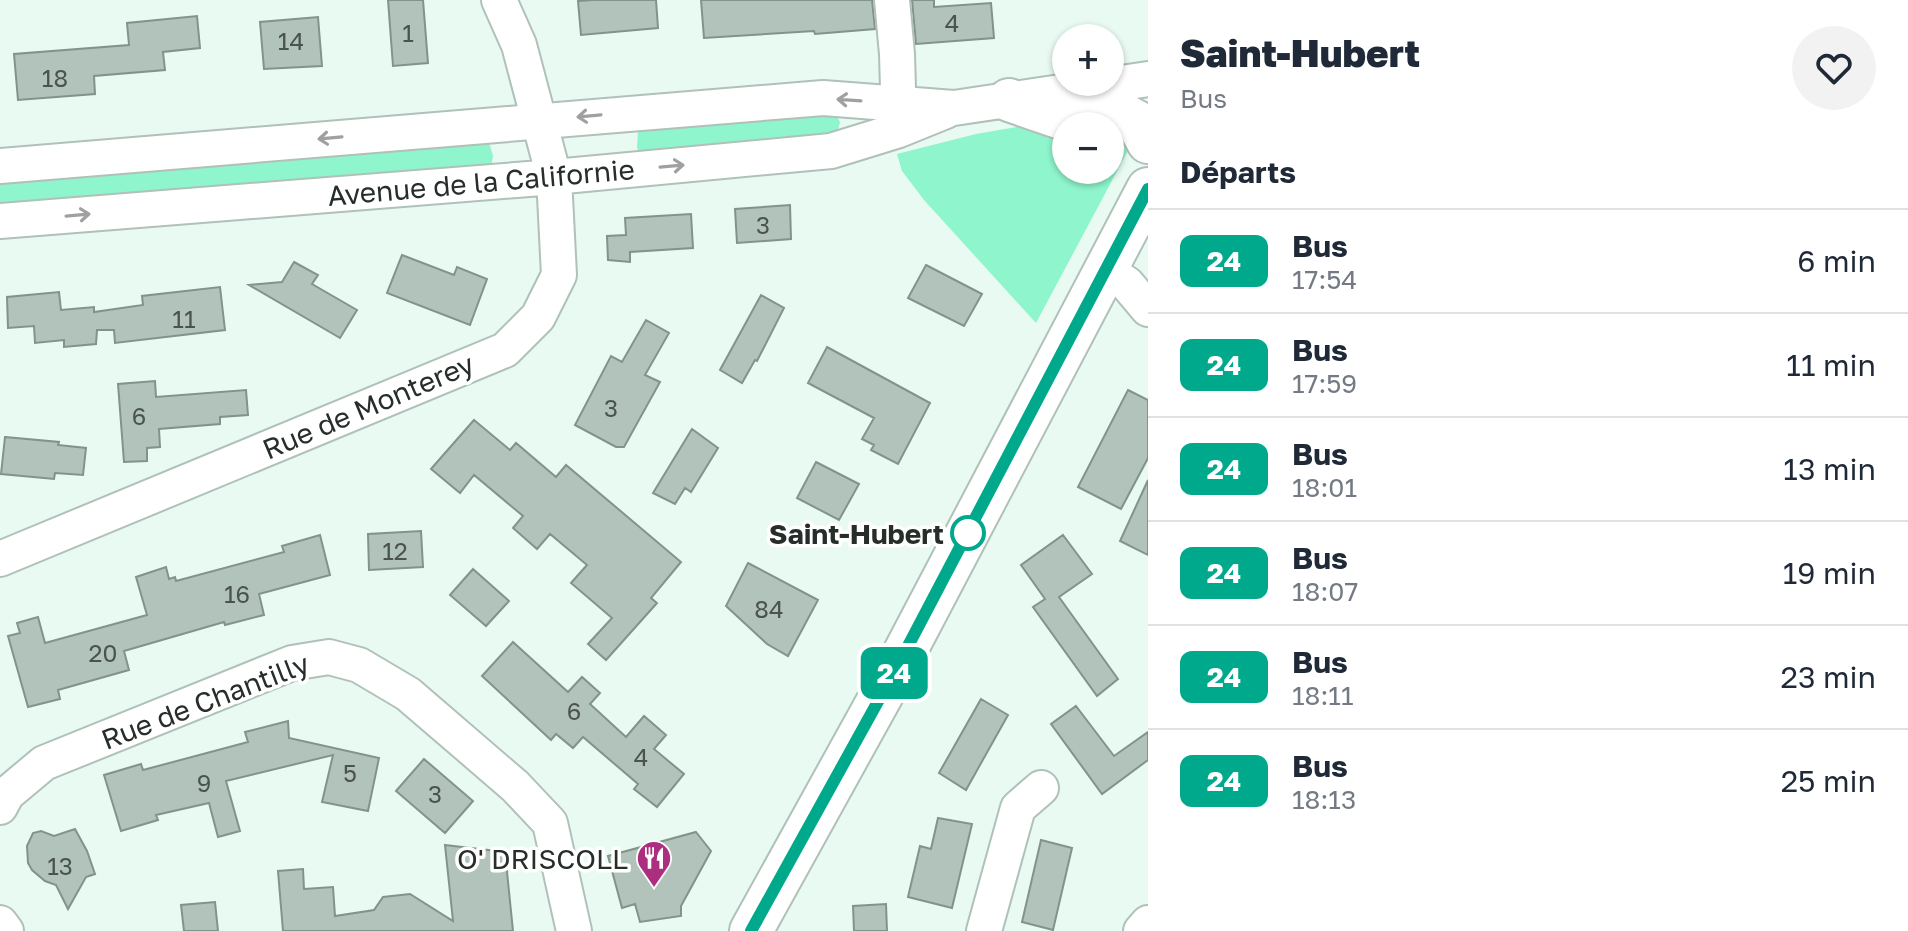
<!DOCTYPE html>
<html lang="fr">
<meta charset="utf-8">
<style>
:root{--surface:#fff;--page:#f2f2f3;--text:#1f2937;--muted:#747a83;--line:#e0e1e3}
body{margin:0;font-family:"Golos Text",sans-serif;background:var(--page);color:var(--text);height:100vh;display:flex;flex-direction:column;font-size:30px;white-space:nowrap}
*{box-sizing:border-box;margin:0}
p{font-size:26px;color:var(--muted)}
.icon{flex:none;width:44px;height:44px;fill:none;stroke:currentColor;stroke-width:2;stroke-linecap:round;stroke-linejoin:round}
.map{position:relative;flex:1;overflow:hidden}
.sheet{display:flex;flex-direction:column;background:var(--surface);width:760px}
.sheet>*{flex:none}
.badge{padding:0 16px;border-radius:12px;font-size:28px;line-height:52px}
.controls{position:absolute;left:1052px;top:24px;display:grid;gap:16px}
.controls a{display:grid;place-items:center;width:72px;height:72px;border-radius:50%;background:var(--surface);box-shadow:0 2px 6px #0004;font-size:40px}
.map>.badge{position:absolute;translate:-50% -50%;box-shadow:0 0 0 4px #fff}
h2{padding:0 32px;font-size:30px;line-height:72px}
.round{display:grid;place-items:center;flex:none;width:84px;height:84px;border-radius:42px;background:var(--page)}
.head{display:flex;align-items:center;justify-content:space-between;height:136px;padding:0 32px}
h1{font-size:38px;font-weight:800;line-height:60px}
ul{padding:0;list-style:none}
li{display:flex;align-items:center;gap:24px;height:104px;padding:0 32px;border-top:2px solid var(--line)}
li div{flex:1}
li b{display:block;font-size:30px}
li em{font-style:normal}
li .badge{min-width:88px;font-weight:700;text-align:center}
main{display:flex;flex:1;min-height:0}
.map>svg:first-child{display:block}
.green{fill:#8ef5cc}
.building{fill:#b1c3ba;stroke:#82938b;stroke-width:2}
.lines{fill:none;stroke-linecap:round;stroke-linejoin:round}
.minor-casing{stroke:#afc1b9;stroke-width:38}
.major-casing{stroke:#afc1b9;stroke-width:46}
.minor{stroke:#fff;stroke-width:34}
.major{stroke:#fff;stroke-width:42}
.oneway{stroke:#9ea19f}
.line-casing{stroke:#fff;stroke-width:18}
.line{stroke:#00a98b;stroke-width:12}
.stop-dot{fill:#fff;stroke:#00a98b;stroke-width:4}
.labels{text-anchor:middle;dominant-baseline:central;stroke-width:7;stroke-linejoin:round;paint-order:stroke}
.number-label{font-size:24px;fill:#4a534e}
.street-label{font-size:28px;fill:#272e2a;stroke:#fff}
.stop-label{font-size:28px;font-weight:bold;fill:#272e2a;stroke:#fff;text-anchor:end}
.poi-label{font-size:28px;fill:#272e2a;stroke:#fff;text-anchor:end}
</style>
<main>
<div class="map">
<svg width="1148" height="931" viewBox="0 0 1148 931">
<rect width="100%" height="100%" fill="#e8faf2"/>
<path class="green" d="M835,113l5,9 -4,16 -196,15 -3,-5 1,-18z
M1023,126l43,7v37h44v-41l11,3 10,13 -95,178 -112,-123 -22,-29 -5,-17 79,-20z
M489,142l4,14 -2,11 -491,45v-36z"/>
<path class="building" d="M388,0h35l5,63 -35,3z
M593,0h63l2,28 -77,7 -3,-34z
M701,0h171l3,29 -60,5 -1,-3 -110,7z
M912,0h22v7l57,-4 3,35 -78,6z
M197,16l3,32 -37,4 2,18 -71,6 1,18 -77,6 -4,-46 115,-9 -2,-22z
M318,17l4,49 -58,3 -4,-47z
M790,205l1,34 -54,4 -2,-34z
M691,214l2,34 -63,4v10l-22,-2 -1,-24 19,-1 -1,-17z
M402,255l52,20 3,-8 30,12 -17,46 -83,-32z
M294,262l24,13 -6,9 45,26 -17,28 -91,-53 33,-3z
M926,265l56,29 -18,32 -56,-28z
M220,287l5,43 -110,13 -1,-13h-17l-1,14 -32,3v-7l-29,3 -1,-17 -26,2 -1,-31 52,-5 2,18 33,-3v5l49,-7 -1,-9z
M761,295l23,13 -27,53 -2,-1 -13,23 -22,-13z
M646,320l23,13 -24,42 15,7 -36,65h-8l-41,-22 36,-69 11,6z
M827,347l103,56 -32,61 -27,-14 3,-5 -12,-6 12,-21 -66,-35z
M155,381l1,16 90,-7 2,25 -28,2v7l-61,5 1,18 -13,1v13l-23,1 -6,-78z
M1128,390l20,10v58l-27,51 -43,-22z
M474,420l36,30 6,-7 40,34 10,-12 115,97 -30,36 6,5 -51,57 -18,-16 24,-26 -41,-35 16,-18 -37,-31 -13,15 -24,-21 10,-12 -49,-41 -14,18 -29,-24z
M692,429l26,19 -27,44 -6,-4 -10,16 -22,-11z
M5,437l54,5 -1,3 28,3 -3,27 -28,-2 -1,6 -53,-5z
M816,462l43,22 -20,36 -42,-22z
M1148,480v75l-28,-14z
M421,531l2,36 -54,3 -1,-36z
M320,535l10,40 -71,19 5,21 -39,10 -1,-3 -100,29 5,19 -71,20 2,9 -32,8 -20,-71 12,-3 -3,-10 21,-6 7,26 102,-28 -11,-38 30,-10 3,12 6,-2 1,4 108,-29 -2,-6z
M1063,535l29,39 -33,23 59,82 -21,17 -64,-89 12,-8 -24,-34z
M748,563l70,37 -30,56 -21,-12 -41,-38z
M473,569l36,32 -23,25 -36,-31z
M513,642l55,50 14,-15 18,16 -10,11 36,33 18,-21 22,19 -12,14 30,25 -27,33 -23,-18 4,-5 -55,-47 -10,11 -17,-14 -5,6 -69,-64z
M981,699l27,16 -42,75 -27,-17z
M1076,706l38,50 34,-24v28l-46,34 -51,-70z
M288,721l1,17 90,20 -11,53 -46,-9 11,-47 -107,26 14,50 -22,6 -9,-34 -53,12 2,5 -37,11 -17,-56 37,-11 2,6 105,-28 -3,-10z
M424,759l49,42 -28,32 -49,-42z
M938,818l34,6 -20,84 -44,-11 12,-51 11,3z
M75,829l12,22 8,23 -9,3 -18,32 -12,-24 -11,-4 -13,-11 -4,-7 -1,-17 6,-13 8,-2 13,5z
M696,832l15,19 -30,55v10l-41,6 -5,-18 -13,4 -14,-52z
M1041,840l31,8 -19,82 -31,-8z
M445,845l60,7 8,79h-230l-5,-60 25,-2 1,20 29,-2 2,29 39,-6 9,-13 27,-3 43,27z
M215,902l3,29h-34l-3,-26z
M886,904l1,27h-33l-1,-25z"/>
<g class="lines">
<g class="minor-casing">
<path id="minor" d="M892,0l5,54 2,69
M0,166l823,-68 131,10 194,-29
M0,221l554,-44 277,-26 68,-21 47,-19
M1106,270l21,14 21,25
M0,559l505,-209 33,-33 21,-42 -5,-98 -35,-132 -20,-45
M0,807l7,-13 37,-31 248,-100 37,-6 30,8 49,29 107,92 35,37 24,108
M0,923l6,8
M984,931l34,-123 23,-20
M1141,931l7,-8"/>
</g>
<g class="major-casing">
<path id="major" d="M1009,100l55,19 49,-10 24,13 11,20
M751,931l146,-264 251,-478"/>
</g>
<use href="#minor" class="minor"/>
<use href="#major" class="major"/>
</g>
<defs><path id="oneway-shaft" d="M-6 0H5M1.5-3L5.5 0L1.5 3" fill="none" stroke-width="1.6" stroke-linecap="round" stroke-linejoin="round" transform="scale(2)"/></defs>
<g class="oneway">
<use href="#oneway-shaft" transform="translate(849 100) rotate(-176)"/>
<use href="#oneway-shaft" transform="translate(589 116) rotate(175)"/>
<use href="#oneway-shaft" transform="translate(330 138) rotate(175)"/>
<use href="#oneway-shaft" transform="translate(672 166) rotate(-5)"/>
<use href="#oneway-shaft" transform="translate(78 215) rotate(-5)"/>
</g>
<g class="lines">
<g class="line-casing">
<path id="line" d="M751,931l146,-264 251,-478"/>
</g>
<use href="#line" class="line"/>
</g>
<defs>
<g id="restaurant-pin" transform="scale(1.8)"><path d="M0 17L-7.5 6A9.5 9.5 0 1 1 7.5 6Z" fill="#ac2e7e" stroke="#fff"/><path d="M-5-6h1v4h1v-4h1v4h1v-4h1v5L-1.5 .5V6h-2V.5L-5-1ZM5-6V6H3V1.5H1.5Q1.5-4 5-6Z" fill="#fff"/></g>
</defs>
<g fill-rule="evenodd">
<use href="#restaurant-pin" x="654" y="858"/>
</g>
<circle class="stop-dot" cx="968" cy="533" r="16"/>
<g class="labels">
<g class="number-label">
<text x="952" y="22">4</text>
<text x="408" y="32">1</text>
<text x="291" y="40">14</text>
<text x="55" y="77">18</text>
<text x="763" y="224">3</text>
<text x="184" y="318">11</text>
<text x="611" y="407">3</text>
<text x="139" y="415">6</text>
<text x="395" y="550">12</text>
<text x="237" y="593">16</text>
<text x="769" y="608">84</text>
<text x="103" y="652">20</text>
<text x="574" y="710">6</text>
<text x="641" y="756">4</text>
<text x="350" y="772">5</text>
<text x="204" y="782">9</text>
<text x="435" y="793">3</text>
<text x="60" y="865">13</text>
</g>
<g class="street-label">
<text transform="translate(481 182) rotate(-5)">Avenue de la Californie</text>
<text transform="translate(368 406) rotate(-23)">Rue de Monterey</text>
<text transform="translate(205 701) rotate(-21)">Rue de Chantilly</text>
</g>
<g class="stop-label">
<text x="944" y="533">Saint-Hubert</text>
</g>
<g class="poi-label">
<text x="628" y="858">O' DRISCOLL</text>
</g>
</g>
</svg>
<div class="controls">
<a>+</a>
<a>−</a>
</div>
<b class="badge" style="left:894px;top:673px;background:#00a98b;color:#fff">24</b>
</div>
<section class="sheet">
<div class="head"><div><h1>Saint-Hubert</h1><p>Bus</p></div><a class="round"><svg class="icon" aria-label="heart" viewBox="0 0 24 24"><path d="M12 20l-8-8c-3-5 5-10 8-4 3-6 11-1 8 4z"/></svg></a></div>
<h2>Départs</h2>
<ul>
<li><span class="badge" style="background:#00a98b;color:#fff">24</span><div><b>Bus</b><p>17:54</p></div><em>6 min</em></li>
<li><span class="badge" style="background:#00a98b;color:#fff">24</span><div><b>Bus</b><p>17:59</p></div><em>11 min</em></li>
<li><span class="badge" style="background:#00a98b;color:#fff">24</span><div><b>Bus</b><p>18:01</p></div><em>13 min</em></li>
<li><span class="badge" style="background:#00a98b;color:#fff">24</span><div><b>Bus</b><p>18:07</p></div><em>19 min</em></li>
<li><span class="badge" style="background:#00a98b;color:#fff">24</span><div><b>Bus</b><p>18:11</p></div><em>23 min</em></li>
<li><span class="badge" style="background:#00a98b;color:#fff">24</span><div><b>Bus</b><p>18:13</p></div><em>25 min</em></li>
</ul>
</section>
</main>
